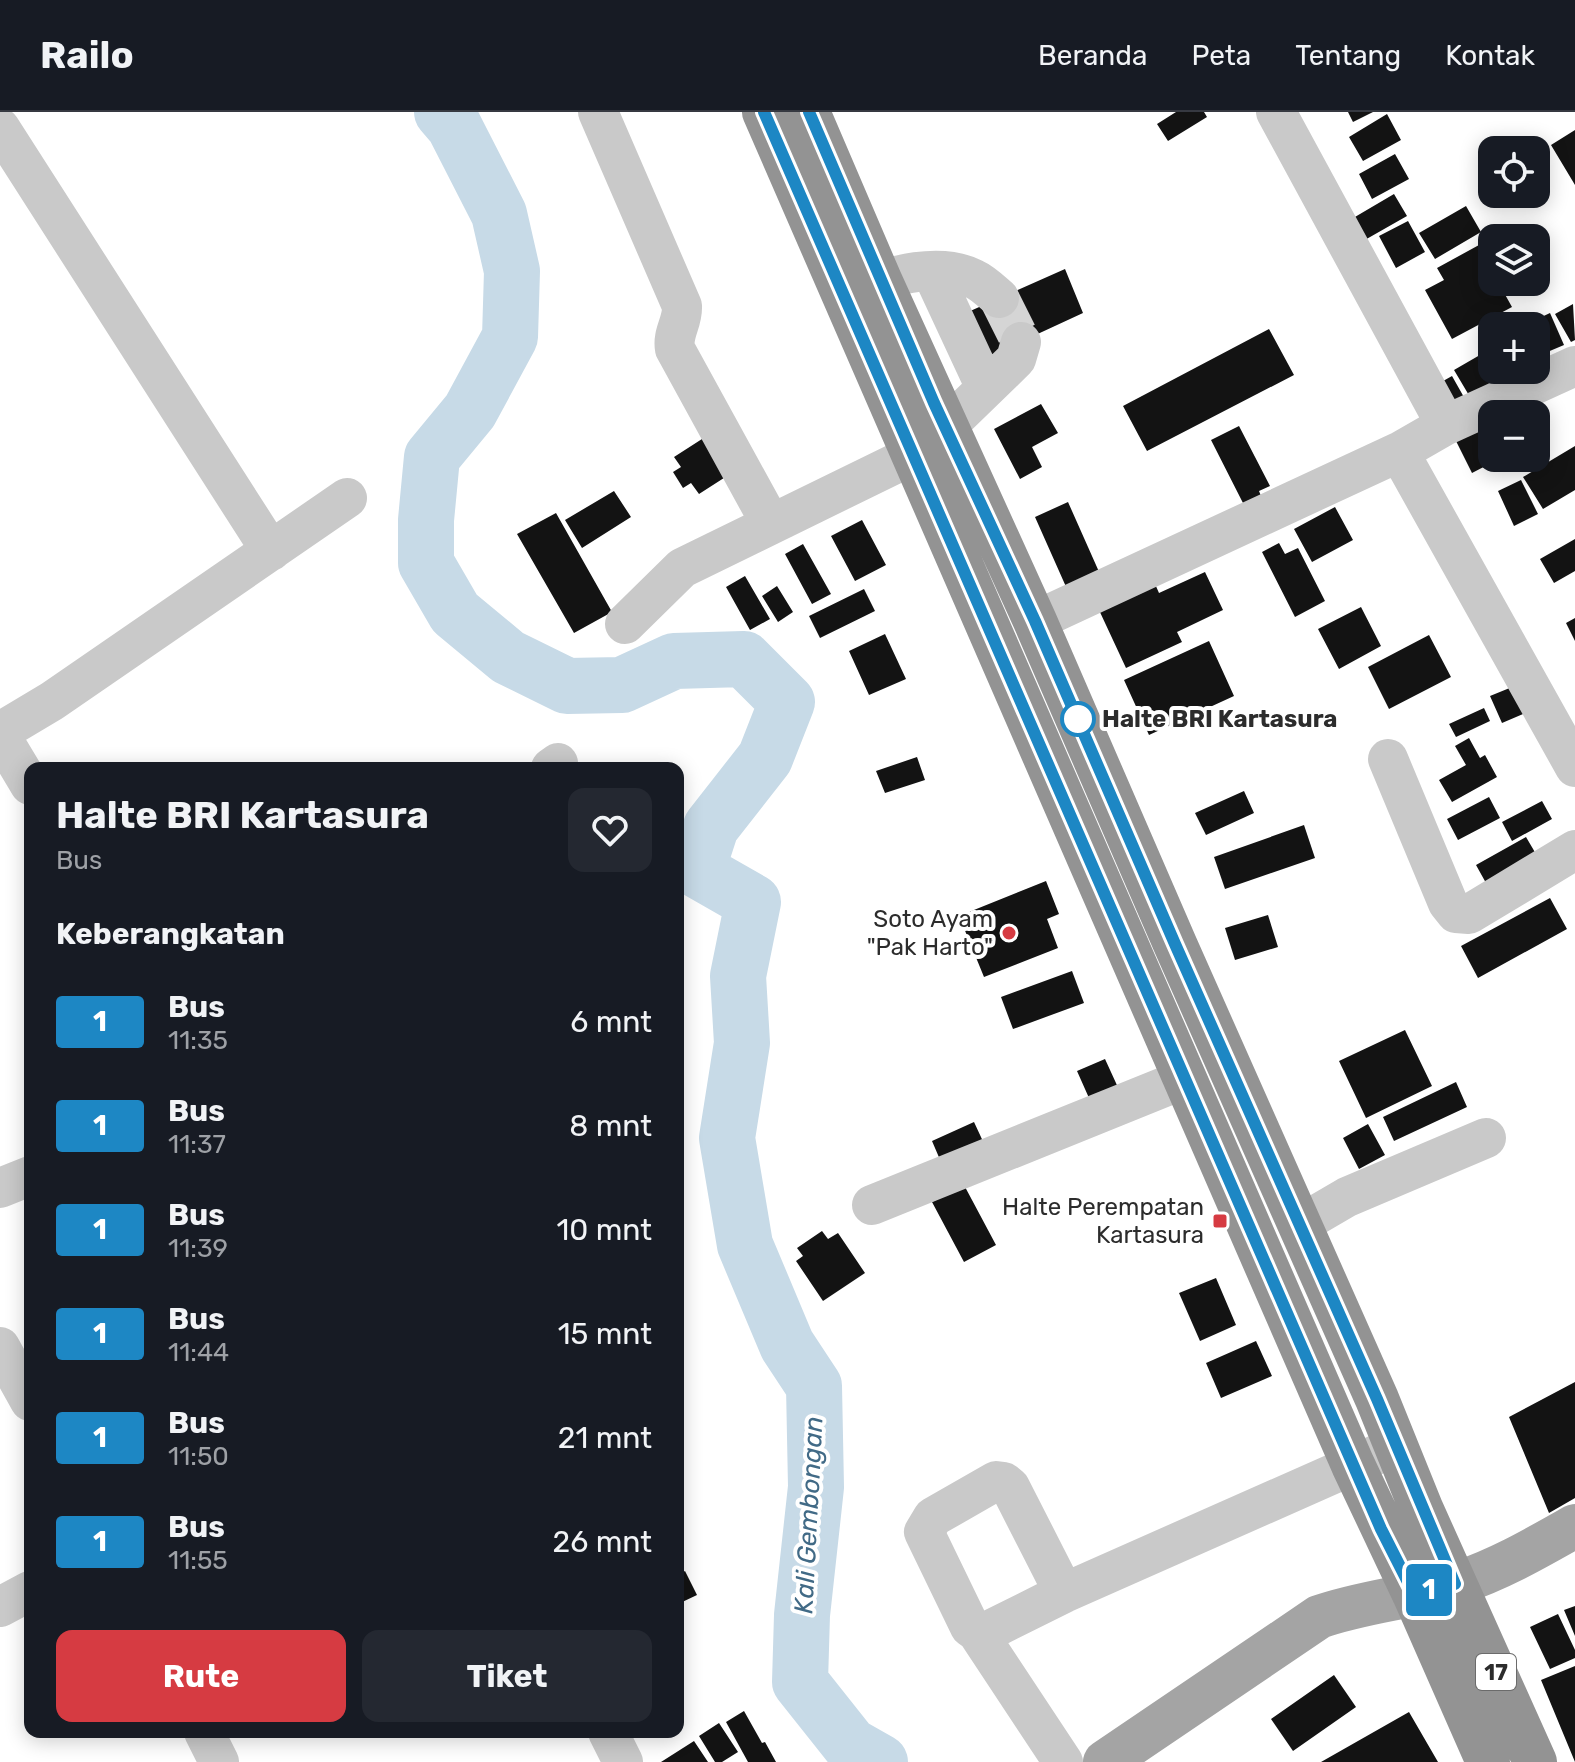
<!DOCTYPE html>
<html lang="id">
<meta charset="utf-8">
<style>
:root{--surface:#171b24;--page:#242831;--text:#f1f3f6;--muted:#9ea1a6;--line:#363941;--accent:#d63b42}
body{margin:0;font-family:Rubik,sans-serif;background:var(--page);color:var(--text);height:100vh;display:flex;flex-direction:column;font-size:30px;white-space:nowrap}
*{box-sizing:border-box;margin:0}
p{font-size:26px;color:var(--muted)}
.icon{flex:none;width:44px;height:44px;fill:none;stroke:currentColor;stroke-width:2;stroke-linecap:round;stroke-linejoin:round}
.map{position:relative;flex:1;overflow:hidden}
.side{position:absolute;left:24px;top:650px;width:660px;height:976px;display:flex;flex-direction:column;background:var(--surface);border-radius:16px;box-shadow:0 4px 20px #0003}
.side>*{flex:none}
.badge{padding:0 16px;border-radius:6px;font-size:28px;line-height:52px}
.fabs{position:absolute;left:1478px;top:24px;display:grid;gap:16px}
.fabs a{display:grid;place-items:center;width:72px;height:72px;border-radius:16px;background:var(--surface);box-shadow:0 4px 20px #0003;font-size:40px}
.map>.badge{position:absolute;translate:-50% -50%;box-shadow:0 0 0 4px #fff}
h2{padding:0 32px;font-size:30px;line-height:72px}
.round{display:grid;place-items:center;flex:none;width:84px;height:84px;border-radius:16px;background:var(--page)}
.summary{display:flex;align-items:center;justify-content:space-between;height:136px;padding:0 32px}
h1{font-size:38px;font-weight:700;line-height:60px}
.cta{display:flex;gap:16px;margin-top:auto;padding:16px 32px}
.cta a{flex:1;height:92px;border-radius:16px;background:var(--accent);color:#fff;font-size:32px;font-weight:700;line-height:92px;text-align:center}
.cta a+a{background:var(--page);color:var(--text)}
ul{padding:0;list-style:none}
li{display:flex;align-items:center;gap:24px;height:104px;padding:0 32px}
li div{flex:1}
li b{display:block;font-size:30px}
li em{font-style:normal}
li .badge{min-width:88px;font-weight:700;text-align:center}
header{display:flex;align-items:center;gap:48px;box-sizing:border-box;height:112px;padding:0 40px;background:var(--surface);border-bottom:2px solid var(--line)}
header strong{font-size:38px}
nav{display:flex;gap:44px;margin-inline-start:auto;font-size:28px}
.map>svg:first-child{display:block}
.lines{fill:none;stroke-linecap:round;stroke-linejoin:round}
.river{stroke:#c7dae7;stroke-width:56}
.building{fill:#131313}
.minor-tunnel{stroke:#d5d5d5;stroke-width:40;stroke-dasharray:40 20;stroke-linecap:butt}
.minor{stroke:#c9c9c9;stroke-width:40}
.major{stroke:#a4a4a4;stroke-width:44}
.highway{stroke:#939393;stroke-width:44}
.line-casing{stroke:#fff;stroke-width:18}
.line{stroke:#1d87c4;stroke-width:12}
.stop-dot{fill:#fff;stroke:#1d87c4;stroke-width:4}
.poi-dot{fill:#d63b42;stroke:#fff;stroke-width:3}
.labels{text-anchor:middle;dominant-baseline:central;stroke-width:8;stroke-linejoin:round;paint-order:stroke}
.shield{fill:#fff;stroke:#6b6b6b;stroke-width:2}
.shield-label{font-size:22px;font-weight:bold;fill:#2c2c2c}
.stop-label{font-size:24px;font-weight:bold;fill:#2c2c2c;stroke:#fff;text-anchor:start}
.poi-label{font-size:24px;fill:#2c2c2c;stroke:#fff;text-anchor:end}
.water-label{font-size:26px;font-style:italic;fill:#416a86;stroke:#fff}
</style>
<header>
<strong>Railo</strong>
<nav><a>Beranda</a><a>Peta</a><a>Tentang</a><a>Kontak</a></nav>
</header>
<div class="map">
<svg width="1575" height="1650" viewBox="0 0 1575 1650">
<rect width="100%" height="100%" fill="#fff"/>
<g class="lines">
<path class="river" d="M442,0l12,14 45,88 13,57 -2,66 -40,74 -38,46 -6,63v43l29,50 53,44 59,29 55,-1 52,-24 70,-2 43,43 -22,56 -54,69 -14,43 56,32 -15,74 4,67 -15,95 18,107 42,100 27,41 2,101 -14,128 -2,67 50,63 30,17"/>
</g>
<path class="building" d="M1176,0h28l3,5 -39,24 -11,-17z
M1348,0h25l-20,10z
M1387,2l14,26 -38,21 -14,-24z
M1575,18v55l-24,-40z
M1395,42l14,25 -37,20 -13,-25z
M1394,82l13,22 -51,29 -13,-21z
M1466,94l15,26 -46,27 -16,-26z
M1408,109l17,31 -29,16 -17,-32z
M1479,133l13,25v12h6l14,25 -60,32 -27,-49 19,-10 -7,-12z
M1065,157l18,44 -104,48 -20,-45z
M1573,192l2,36 -4,2 -16,-28z
M1550,201l14,32 -19,8 -9,-20v-7h-3l-2,-4z
M1269,217l25,46 -147,76 -24,-45z
M1492,236v22h25l-47,27 -16,-27z
M1452,264l13,23 -15,9 -14,-23z
M1041,292l17,29 -26,14 10,20 -22,12 -26,-50z
M1478,311l14,28v7l5,2 -25,13 -19,-38z
M1239,314l31,60 -11,5 2,5 -17,9 -33,-65z
M702,327l25,37 -28,18 -8,-11 -8,5 -10,-16 8,-5 -7,-10z
M1575,334v44l-32,19 -20,-32z
M1521,368l17,34 -24,12 -16,-35z
M614,379l17,26 -49,31 -17,-28z
M1068,390l32,72 -33,15 -32,-72z
M1335,395l18,33 -41,22 -18,-33z
M556,401l56,99 -38,21 -57,-99z
M862,408l24,45 -31,16 -24,-45z
M1575,427v32l-21,12 -14,-24z
M1279,431l6,11 13,-6 27,53 -30,16 -33,-65z
M803,432l28,50 -19,10 -27,-50z
M1205,460l18,38 -46,22 5,10 -56,26 -27,-58 56,-26 4,9z
M745,464l25,43 -20,11 -24,-43z
M777,474l16,26 -15,10 -16,-26z
M864,477l11,22 -55,27 -11,-22z
M1361,495l20,39 -42,23 -21,-40z
M1575,506v23l-9,-18z
M885,522l21,45 -37,16 -20,-44z
M1429,523l22,42 -62,32 -21,-42z
M1209,529l25,55 -85,39 -25,-55z
M1517,573l11,27 -26,11 -12,-27z
M1484,596l6,13 -34,16 -7,-13z
M1469,626l11,20 5,-3 12,22 -45,25 -13,-22 27,-15 -11,-19z
M917,645l8,23 -40,13 -9,-22z
M1244,679l10,22 -48,22 -11,-22z
M1489,685l11,21 -42,22 -11,-21z
M1542,689l10,18 -40,22 -10,-19z
M1304,713l11,33 -90,31 -11,-32z
M1526,725l10,17 -50,29 -10,-18z
M1046,769l13,33 -12,5 11,29 -74,29 -25,-61z
M1550,786l17,31 -89,49 -17,-32z
M1268,803l10,32 -43,13 -10,-32z
M1072,859l12,32 -71,26 -12,-32z
M1405,918l27,56 -66,32 -27,-57z
M1105,947l16,35 -28,13 -16,-36z
M1456,970l11,25 -73,34 -11,-24z
M974,1010l13,28 -43,19 -12,-28z
M1368,1012l17,31 -26,14 -16,-31z
M964,1073l32,60 -32,17 -32,-60z
M822,1119l6,8 10,-6 27,40 -42,28 -27,-40 7,-5 -6,-8z
M1216,1166l20,47 -36,16 -21,-48z
M1256,1229l16,35 -51,22 -15,-35z
M1575,1270v116l-26,15 -40,-96z
M685,1459l12,24 -19,9v-29z
M1575,1494v30l-11,-26z
M1558,1502l17,36v8l-25,11 -20,-42z
M1575,1554v96l-34,-82z
M1334,1563l22,32 -63,44 -22,-32z
M744,1599l18,32 3,-1 11,20h-28l-22,-40z
M1409,1600l29,50h-117z
M719,1611l19,29 -16,10h-7l-16,-26z
M694,1629l14,21h-47z"/>
<g class="lines">
<path class="minor-tunnel" d="M999,186l22,44"/>
<path class="minor" d="M598,0l84,194c1,16 -10,27 -7,43l96,175
M1276,0l170,313
M0,16l271,423
M932,160l54,116
M850,177c36,-11 88,-29 124,-10 9,4 18,13 25,19
M1399,340l176,315
M1035,509l364,-169 47,-27 129,-59
M625,512l57,-56 231,-113 32,-27 71,-69 5,-17
M0,620l52,-31 295,-203
M0,623l30,50
M1388,647l60,144 8,10 13,1 106,-64
M551,656l7,-5
M0,1076l30,-12
M872,1093l312,-126
M1299,1113l48,-28 139,-59
M0,1235l30,54
M0,1495l30,-16
M977,1520h9l78,-39 332,-147
M204,1620l15,30
M608,1620l15,30
M1063,1650l-86,-130 -7,-5 -46,-95 9,-15 63,-36 8,1 6,5 54,106"/>
<path class="major" d="M1105,1650l214,-145c45,-16 93,-19 139,-34 42,-14 78,-35 117,-57"/>
<path class="highway" d="M764,0l589,1353 61,129 74,168
M808,0l72,168 155,341 140,323 202,455 44,109 114,254"/>
</g>
<g class="lines">
<g class="line-casing">
<path id="line" d="M764,0l617,1417 33,65 41,-10 -78,-185 -202,-455 -140,-323 -101,-218 -125,-291"/>
</g>
<use href="#line" class="line"/>
</g>
<circle class="stop-dot" cx="1078" cy="607" r="16"/>
<g class="poi-dot">
<circle cx="1009" cy="821" r="8"/>
<rect x="1212" y="1101" width="16" height="16" rx="4"/>
</g>
<g class="labels">
<rect class="shield" x="1476" y="1542" width="40" height="36" rx="6"/>
<g class="shield-label">
<text x="1496" y="1560">17</text>
</g>
<g class="stop-label">
<text x="1102" y="607">Halte BRI Kartasura</text>
</g>
<g class="poi-label">
<text x="993" y="807">Soto Ayam<tspan x="993" dy="28">"Pak Harto"</tspan></text>
<text x="1204" y="1095">Halte Perempatan<tspan x="1204" dy="28">Kartasura</tspan></text>
</g>
<g class="water-label">
<text transform="translate(809 1403) rotate(-87)">Kali Gembongan</text>
</g>
</g>
</svg>
<div class="fabs">
<a><svg class="icon" aria-label="locate" viewBox="0 0 24 24"><circle cx="12" cy="12" r="6"/><path d="M12 2v4M12 18v4M2 12h4M18 12h4"/></svg></a>
<a><svg class="icon" aria-label="layers" viewBox="0 0 24 24"><path d="M12 4l9 5-9 5-9-5zM3 14l9 5 9-5"/></svg></a>
<a>+</a>
<a>−</a>
</div>
<b class="badge" style="left:1429px;top:1478px;background:#1d87c4;color:#fff">1</b>
<section class="side">
<div class="summary"><div><h1>Halte BRI Kartasura</h1><p>Bus</p></div><a class="round"><svg class="icon" aria-label="heart" viewBox="0 0 24 24"><path d="M12 20l-8-8c-3-5 5-10 8-4 3-6 11-1 8 4z"/></svg></a></div>
<h2>Keberangkatan</h2>
<ul>
<li><span class="badge" style="background:#1d87c4;color:#fff">1</span><div><b>Bus</b><p>11:35</p></div><em>6 mnt</em></li>
<li><span class="badge" style="background:#1d87c4;color:#fff">1</span><div><b>Bus</b><p>11:37</p></div><em>8 mnt</em></li>
<li><span class="badge" style="background:#1d87c4;color:#fff">1</span><div><b>Bus</b><p>11:39</p></div><em>10 mnt</em></li>
<li><span class="badge" style="background:#1d87c4;color:#fff">1</span><div><b>Bus</b><p>11:44</p></div><em>15 mnt</em></li>
<li><span class="badge" style="background:#1d87c4;color:#fff">1</span><div><b>Bus</b><p>11:50</p></div><em>21 mnt</em></li>
<li><span class="badge" style="background:#1d87c4;color:#fff">1</span><div><b>Bus</b><p>11:55</p></div><em>26 mnt</em></li>
</ul>
<div class="cta"><a>Rute</a><a>Tiket</a></div>
</section>
</div>
